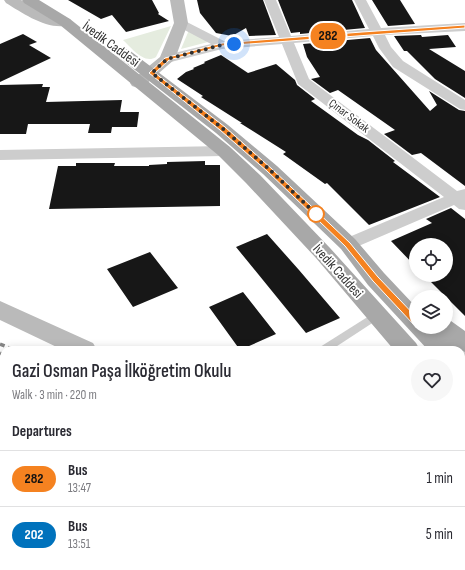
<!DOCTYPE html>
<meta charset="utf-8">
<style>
:root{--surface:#fff;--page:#f7f7f7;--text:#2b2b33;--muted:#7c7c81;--line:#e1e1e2}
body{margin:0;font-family:"Sofia Sans Condensed",sans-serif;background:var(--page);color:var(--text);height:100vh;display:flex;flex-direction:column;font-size:15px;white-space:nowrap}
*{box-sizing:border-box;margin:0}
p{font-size:13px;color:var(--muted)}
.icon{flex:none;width:22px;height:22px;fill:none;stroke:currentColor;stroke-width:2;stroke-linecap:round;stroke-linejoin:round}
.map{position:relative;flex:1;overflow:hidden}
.details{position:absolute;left:0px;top:346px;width:465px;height:224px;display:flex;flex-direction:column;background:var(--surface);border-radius:12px 12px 0 0;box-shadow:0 2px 10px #0003}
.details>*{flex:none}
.badge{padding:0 8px;border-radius:13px;font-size:14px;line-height:26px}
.controls{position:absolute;left:409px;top:238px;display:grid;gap:8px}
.controls a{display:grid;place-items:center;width:44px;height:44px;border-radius:50%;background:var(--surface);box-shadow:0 2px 10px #0003;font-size:20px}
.you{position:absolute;width:20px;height:20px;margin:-10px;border:3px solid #fff;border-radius:50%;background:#1a73e8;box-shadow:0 0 0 6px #1a73e833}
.map>.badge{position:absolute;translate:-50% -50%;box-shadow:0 0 0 2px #fff}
h2{padding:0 12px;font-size:15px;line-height:36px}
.round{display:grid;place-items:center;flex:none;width:42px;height:42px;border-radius:21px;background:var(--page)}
.overview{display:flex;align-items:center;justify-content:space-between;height:68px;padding:0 12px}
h1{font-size:19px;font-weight:600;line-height:30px}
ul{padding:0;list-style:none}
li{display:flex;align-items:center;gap:12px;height:56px;padding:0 12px;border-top:1px solid var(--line)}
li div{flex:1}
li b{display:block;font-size:15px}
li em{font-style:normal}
li .badge{min-width:44px;font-weight:700;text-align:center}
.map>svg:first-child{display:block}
.green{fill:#e5ecdf}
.building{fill:#171717}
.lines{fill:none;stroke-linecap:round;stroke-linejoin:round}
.primary-tunnel{stroke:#d6d6d6;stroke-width:26;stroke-dasharray:26 13;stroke-linecap:butt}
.lane{fill:#cdcdcd;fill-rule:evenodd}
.street{fill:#cdcdcd;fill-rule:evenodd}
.secondary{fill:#bababa;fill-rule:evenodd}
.primary{fill:#a8a8a8;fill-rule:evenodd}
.rail{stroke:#858585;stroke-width:3.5;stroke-dasharray:5 3.5;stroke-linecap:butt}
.line{fill:#f58220;stroke:#fff}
.walk{stroke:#303030;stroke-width:4;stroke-dasharray:0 7.2}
.stop-dot{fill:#fff;stroke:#f58220;stroke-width:2}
.labels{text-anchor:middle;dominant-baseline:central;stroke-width:4;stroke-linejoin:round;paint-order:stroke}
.far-street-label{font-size:12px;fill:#303030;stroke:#fff}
.street-label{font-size:14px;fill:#303030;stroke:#fff}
</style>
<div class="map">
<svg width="465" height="570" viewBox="0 0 465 570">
<rect width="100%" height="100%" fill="#fff"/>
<path class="green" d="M171,26l-15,31c-12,8 -25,-10 -33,-17z
M189,30l19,12 -27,7z"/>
<path class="building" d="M68,0h84l7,13 -1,1 11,7 -43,11 -14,-17 -11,4z
M197,0h66l13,35 -27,1 -3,-8 -14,8 -16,-3 -16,-20z
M278,0h74l13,28 -65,6v-2l-9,1z
M372,0h28l15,24 -27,2z
M23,34l14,8 -8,3 22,13 -51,24v-38z
M421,35l1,2 26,-2 8,12 -27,2 36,22v27l-30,-19 -28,-28h-3l-10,-15z
M370,38l6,12 54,61 7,-6 -8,-14 30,19 6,1v75l-44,-33 -9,2 -28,-21 11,-4 -57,-40 -8,3 -19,-14 9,-2 -13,-20 -4,-13z
M221,55l27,18 28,-9 19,16 2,5 18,14 -4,2 47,34 10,5 27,21 -2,1 47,35 -71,28 -42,-42 -2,1 -42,-30 3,-2 -46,-29h2l-41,-26 2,-1 -26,-17 9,-7 8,-3 -1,-1 12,-5 -1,-1z
M43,84l-1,3h8l-4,15 76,-2 -2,12h19l-2,15h-25l-1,6h-23l2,-9h-62l-2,10h-26v-49z
M205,161v4h15v41l-171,3 9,-43h18v-3h39l-1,3h35v-1l18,-1v-2z
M451,208l14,11v97l-41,-41h22v-30h-30v22l-25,-26 41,-18 -6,-4z
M267,234l32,36 41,48 -34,15 -70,-86z
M150,252l28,36 -45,19 -26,-38z
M243,292l33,42 -36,16 -31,-43z"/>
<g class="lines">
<path class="primary-tunnel" d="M461,356l4,1"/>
<path class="lane" d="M377,311l3,1 2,3 -2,3 -49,32h-13l2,-3z"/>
<path class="street" d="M264,0h12l15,36 78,-7 -15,-29h12l15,28 84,-5v8l-80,4 6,12 12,14 62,39v10l-5,-1 -67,-42 -14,-19 -6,-12 -79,7 15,36 148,112 8,-2v21l-6,-1 -5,-4 -100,43 -6,2 -6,-2 -3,-4 3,-4 102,-43 -146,-113 -16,-40 -60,5 -55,14 -5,-1 -1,-3 1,-3 49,-12 -34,-18 -2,-3 2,-3 4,-1 43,22 55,-4z
M224,146l5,2 2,3 -2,3 -5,2 -224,4v-10z
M0,454h4v20h-4z
M118,566h39l-1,4h-39z"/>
<path class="secondary" d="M4,0h17l27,14 22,5 2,3 -2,3c-22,6 -46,-11 -64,-22z
M170,0h14l4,23 -13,36 -31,27 -6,2 -6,-2 -2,-3 2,-3 28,-23 14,-34z
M0,301l93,42 4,7h-34l-63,-30z"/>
<path class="primary" d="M22,0h17l31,19 160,128 30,28 70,73 86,95 4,7h-26l-78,-92 -70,-75 -28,-28 -158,-130 -36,-22z
M123,48l6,2 99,75 49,41 78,73 29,34 32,34v20h30v-8l5,2 14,10v21l-12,-5 2,3h-27l-60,-65 -27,-36 -78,-75 -47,-41 -99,-77 -2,-3 2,-3z
M461,358l4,2v22l-4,-1z
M461,396l4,2v24l-4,-2z
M461,468l4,1v26l-4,-2z"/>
<path class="rail" d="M0,344l14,6
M0,353l4,2
M461,552l4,2
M461,563l4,2"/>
</g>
<path class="line" d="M465,25v3l-243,18 -53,14 -14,13 70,54 47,42 78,74 28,34 41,43v4h-6l-40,-43 -28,-35 -78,-75 -47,-41 -71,-57 16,-15 57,-15 140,-11z"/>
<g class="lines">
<path class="walk" d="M234,44l-12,1 -55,14 -15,14 70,55 48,42 46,44"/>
</g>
<circle class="stop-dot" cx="316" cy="214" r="8"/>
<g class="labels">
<g class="far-street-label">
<text transform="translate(349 116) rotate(37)">Çınar Sokak</text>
</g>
<g class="street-label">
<text transform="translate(111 44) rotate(36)">İvedik Caddesi</text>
<text transform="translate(338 271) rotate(48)">İvedik Caddesi</text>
</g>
</g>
</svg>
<div class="controls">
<a><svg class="icon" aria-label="locate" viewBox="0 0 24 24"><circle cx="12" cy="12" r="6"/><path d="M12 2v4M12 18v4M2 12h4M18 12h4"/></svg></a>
<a><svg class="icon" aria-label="layers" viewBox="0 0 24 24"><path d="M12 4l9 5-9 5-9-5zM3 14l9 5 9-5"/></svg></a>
</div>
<div class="you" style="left:234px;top:44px"></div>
<b class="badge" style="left:328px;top:36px;background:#f58220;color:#111">282</b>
<section class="details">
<div class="overview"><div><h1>Gazi Osman Paşa İlköğretim Okulu</h1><p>Walk · 3 min · 220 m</p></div><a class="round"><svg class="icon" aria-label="heart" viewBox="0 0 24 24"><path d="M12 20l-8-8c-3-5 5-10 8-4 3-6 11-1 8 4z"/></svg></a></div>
<h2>Departures</h2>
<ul>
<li><span class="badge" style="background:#f58220;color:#111">282</span><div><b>Bus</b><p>13:47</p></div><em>1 min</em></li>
<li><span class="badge" style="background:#0072bc;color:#fff">202</span><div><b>Bus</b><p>13:51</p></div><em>5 min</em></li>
</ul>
</section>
</div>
